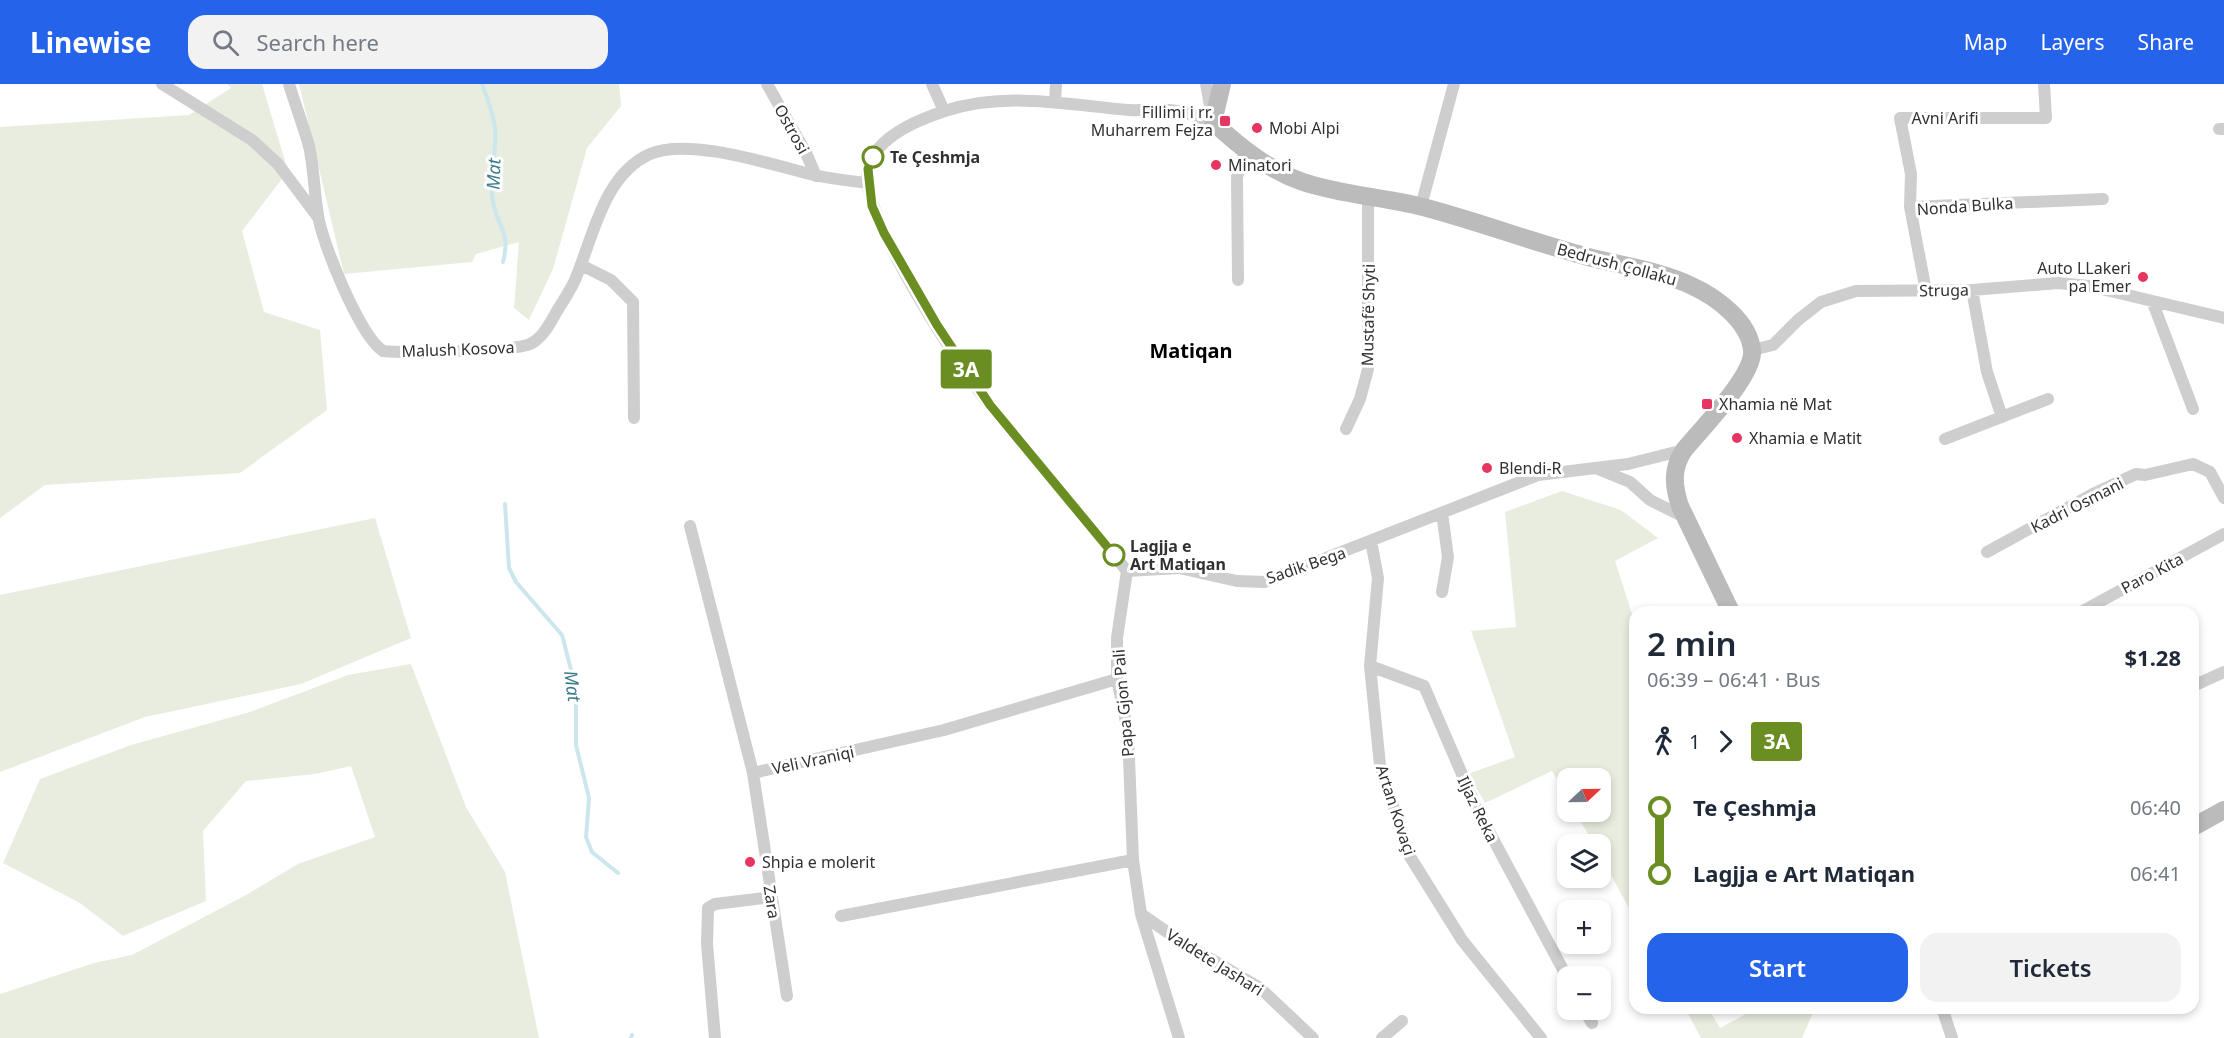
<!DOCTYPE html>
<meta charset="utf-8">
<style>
:root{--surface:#fff;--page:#f2f2f3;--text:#1f2937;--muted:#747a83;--accent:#2563eb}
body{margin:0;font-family:"Noto Sans",sans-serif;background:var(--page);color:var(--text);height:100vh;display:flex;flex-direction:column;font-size:22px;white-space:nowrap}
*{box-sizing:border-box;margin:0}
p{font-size:20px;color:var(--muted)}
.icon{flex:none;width:33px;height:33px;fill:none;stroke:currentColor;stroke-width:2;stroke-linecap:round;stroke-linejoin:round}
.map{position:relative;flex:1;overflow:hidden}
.drawer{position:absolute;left:1629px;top:522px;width:570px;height:408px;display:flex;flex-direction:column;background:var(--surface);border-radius:18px;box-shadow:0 3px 9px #0003}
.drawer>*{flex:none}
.badge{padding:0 12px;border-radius:4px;font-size:21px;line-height:39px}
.needle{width:39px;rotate:68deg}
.controls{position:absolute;left:1557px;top:684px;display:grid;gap:12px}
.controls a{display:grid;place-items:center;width:54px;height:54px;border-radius:12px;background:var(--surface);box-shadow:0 3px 9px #0003;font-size:30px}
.map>.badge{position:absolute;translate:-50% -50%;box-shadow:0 0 0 3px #fff}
.legs{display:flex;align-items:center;gap:9px;height:66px;padding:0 18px;font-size:20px}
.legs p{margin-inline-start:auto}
.head{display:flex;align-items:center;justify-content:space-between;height:102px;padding:0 18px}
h1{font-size:33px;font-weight:600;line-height:45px}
.primary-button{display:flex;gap:12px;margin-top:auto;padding:12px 18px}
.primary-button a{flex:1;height:69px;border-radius:18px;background:var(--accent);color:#fff;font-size:24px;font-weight:600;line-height:69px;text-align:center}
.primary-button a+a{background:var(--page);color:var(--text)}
ul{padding:0 18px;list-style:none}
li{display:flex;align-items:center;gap:21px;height:66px;font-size:22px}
li i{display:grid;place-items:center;width:9px;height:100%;margin:0 8px;background:currentColor}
li i::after{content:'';width:15px;height:15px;margin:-8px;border:4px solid;border-radius:50%;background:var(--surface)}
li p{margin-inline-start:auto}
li:first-child i{background:linear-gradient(#0000 50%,currentColor 0)}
li:last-child i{background:linear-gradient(currentColor 50%,#0000 0)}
header{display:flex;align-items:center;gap:36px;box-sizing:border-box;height:84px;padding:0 30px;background:var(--accent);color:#fff}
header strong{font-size:28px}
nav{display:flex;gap:33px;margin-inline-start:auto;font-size:21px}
.search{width:420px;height:54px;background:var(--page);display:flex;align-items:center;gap:15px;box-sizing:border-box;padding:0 21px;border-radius:18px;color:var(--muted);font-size:22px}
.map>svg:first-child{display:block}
.green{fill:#e9eddf}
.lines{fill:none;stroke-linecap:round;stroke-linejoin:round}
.stream{stroke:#cce6ed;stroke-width:4}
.street{stroke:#cecece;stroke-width:12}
.secondary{stroke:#bbb;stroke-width:18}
.line-1-casing{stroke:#fff;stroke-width:14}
.line-1{stroke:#6b8e23;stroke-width:9}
.poi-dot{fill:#e63561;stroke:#fff;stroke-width:2}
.stop-1-dot{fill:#fff;stroke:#6b8e23;stroke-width:3}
.labels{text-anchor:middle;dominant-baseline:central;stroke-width:6;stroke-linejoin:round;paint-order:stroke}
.poi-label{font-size:16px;fill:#313131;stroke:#fff;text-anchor:start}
.street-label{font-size:16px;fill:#313131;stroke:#fff}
.stop-label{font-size:16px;font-weight:bold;fill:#313131;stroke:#fff;text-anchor:start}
.water-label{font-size:18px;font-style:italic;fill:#3c7c8d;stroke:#fff}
.quarter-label{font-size:20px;font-weight:bold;fill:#000;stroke:#fff}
</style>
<header>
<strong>Linewise</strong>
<div class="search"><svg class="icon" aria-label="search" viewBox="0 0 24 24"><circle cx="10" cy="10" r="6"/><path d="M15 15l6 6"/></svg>Search here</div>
<nav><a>Map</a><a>Layers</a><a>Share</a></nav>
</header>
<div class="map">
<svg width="2224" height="954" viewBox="0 0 2224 954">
<rect width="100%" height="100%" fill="#fff"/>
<path class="green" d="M227,0h35l26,87 -46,60 22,81 56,18 7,80 -87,63 -195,12 -45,33v-391l189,-12 42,-27z
M299,0h320l2,22 -34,42 -34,121 -24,51 -15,-12 5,-66 -43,12 -4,8 -128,12z
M1562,407l59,19 37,28 -43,23 20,62v296l-34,-62 -1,-13h-6l-19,-32h25v-34h-32l-1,19 -15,-26 -67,32 -17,-29 47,-17 -44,-126 45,-4 -11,-115z
M375,434l36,120 -110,46 -156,33 -145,55v-177z
M411,580l55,143 39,65 34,166h-539v-44l94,-31 38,-8 114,-60 52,-31 77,-27 -24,-71 -36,8 -69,7 -43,50 3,70 -83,35 -43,-33 -77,-40 37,-84 91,-34 119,-33 98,-37z
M1685,924h23l12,20 37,-20h58l-13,30h-101z"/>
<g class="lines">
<path class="stream" d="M482,0c5,14 12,31 13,45 2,22 -5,45 -3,66 2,30 20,33 11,67
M505,420l4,64 7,14 46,53 14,54v56l13,53 -3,39 6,15 26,21
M631,954l1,-3"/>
<path class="street" d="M162,0l90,56 26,24 39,52
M289,0c6,20 14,41 20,62 5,22 5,46 9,69 4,28 42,121 65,136 19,2 136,1 149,-8 12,-7 18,-20 25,-32 6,-10 13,-20 18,-31 18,-42 28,-105 75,-126 39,-17 123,11 164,21 18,4 36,6 54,8
M767,0l39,69 10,23
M932,0l12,27
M1055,18l1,-18
M2219,45h5
M1421,122l33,-122
M1910,123l193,-8
M581,181l30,15 22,22 1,116
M1238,196l-1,-103 8,-25
M1972,206l15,82 15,45
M1926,207l-16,-84 1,-33 -11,-56h146l-2,-34
M2153,219l40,106
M1752,266l21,-5 25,-25 23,-18 35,-11 116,-1 86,-7 31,3 135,32
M1346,345l14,-30 8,-30v-172
M1945,355l103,-40
M1598,385l32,13 20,18 36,18
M690,442l63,247 34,223
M1371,457l7,37 -8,88 10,99 29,90 53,85 79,98
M1987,468l106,-58 43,-20 9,1 48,-11 17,8 14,26
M1127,487l52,-3 58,13 28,1 273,-107 90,-11 56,-14
M1442,508l6,-35 -6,-44
M2081,528l143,-78
M1370,582l54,20 53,123 91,170
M2193,602l31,-14
M753,689l191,-43 173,-51
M1141,830l39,27 80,47 53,50
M841,832l292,-56
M1942,924l10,30
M1584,926l8,13
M715,954l-8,-94 1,-36 7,-4 57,-7
M1179,954l-38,-124 -8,-54 -5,-128 -11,-53v-41l10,-67c-45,-55 -92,-109 -136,-164 -30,-38 -134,-195 -123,-239 8,-31 49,-48 77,-57 60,-20 123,-6 184,-1 14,1 27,-2 41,0 14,1 30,8 43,12l-7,-38
M1382,954l20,-17"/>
<path class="secondary" d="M1222,0l-9,38c27,25 55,48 90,60 39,13 81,15 120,25 57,15 112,36 169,51 33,8 69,13 100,28 24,11 57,35 60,64 3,25 -51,79 -68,100 -12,18 -11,35 -4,56l51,106
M2193,743l31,-17"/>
</g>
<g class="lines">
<g class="line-1-casing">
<path id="line-1" d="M873,73l-5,12 4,37 12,27 53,92 53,80 124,150"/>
</g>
<use href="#line-1" class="line-1"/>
</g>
<g class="poi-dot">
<rect x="1219" y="31" width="12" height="12" rx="3"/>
<circle cx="1257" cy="44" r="6"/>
<circle cx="1216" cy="81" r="6"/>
<circle cx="2143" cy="193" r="6"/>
<rect x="1701" y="314" width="12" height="12" rx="3"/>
<circle cx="1737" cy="354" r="6"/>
<circle cx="1487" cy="384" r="6"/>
<circle cx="750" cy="778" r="6"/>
</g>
<g class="stop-1-dot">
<circle cx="873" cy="73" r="10"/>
<circle cx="1114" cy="471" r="10"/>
</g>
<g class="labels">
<g class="poi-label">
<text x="1213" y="28" text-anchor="end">Fillimi i rr.<tspan x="1213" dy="18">Muharrem Fejza</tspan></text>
<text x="1269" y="44">Mobi Alpi</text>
<text x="1228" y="81">Minatori</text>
<text x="2131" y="184" text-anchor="end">Auto LLakeri<tspan x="2131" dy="18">pa Emer</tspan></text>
<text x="1719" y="320">Xhamia në Mat</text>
<text x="1749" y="354">Xhamia e Matit</text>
<text x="1499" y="384">Blendi-R</text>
<text x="762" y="778">Shpia e molerit</text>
</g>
<g class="street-label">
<text x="1945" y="34">Avni Arifi</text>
<text transform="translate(792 45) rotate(61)">Ostrosi</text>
<text transform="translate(1965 122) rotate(-4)">Nonda Bulka</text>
<text transform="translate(1617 180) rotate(15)">Bedrush Çollaku</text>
<text transform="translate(1944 206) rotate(-1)">Struga</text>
<text transform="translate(1368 231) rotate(-89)">Mustafë Shyti</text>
<text transform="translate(458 265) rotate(-2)">Malush Kosova</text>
<text transform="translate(2077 421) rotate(-27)">Kadri Osmani</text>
<text transform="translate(1306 481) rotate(-19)">Sadik Bega</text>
<text transform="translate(2152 489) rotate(-28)">Paro Kita</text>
<text transform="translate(1123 619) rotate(-95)">Papa Gjon Pali</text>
<text transform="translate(813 676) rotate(-12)">Veli Vraniqi</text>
<text transform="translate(1478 725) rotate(64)">Iljaz Reka</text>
<text transform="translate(1396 726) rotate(72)">Artan Kovaçi</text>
<text transform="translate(772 818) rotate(81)">Zara</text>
<text transform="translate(1215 878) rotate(32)">Valdete Jashari</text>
</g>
<g class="stop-label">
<text x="890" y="73">Te Çeshmja</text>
<text x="1130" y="462">Lagjja e<tspan x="1130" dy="18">Art Matiqan</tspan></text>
</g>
<g class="water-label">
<text transform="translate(493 90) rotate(-88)">Mat</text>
<text transform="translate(573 602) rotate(82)">Mat</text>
</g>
<g class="quarter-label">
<text x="1191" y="266">Matiqan</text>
</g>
</g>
</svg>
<div class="controls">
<a><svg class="needle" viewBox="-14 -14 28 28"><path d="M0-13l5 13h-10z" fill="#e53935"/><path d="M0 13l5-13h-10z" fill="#747a83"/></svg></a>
<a><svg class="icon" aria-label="layers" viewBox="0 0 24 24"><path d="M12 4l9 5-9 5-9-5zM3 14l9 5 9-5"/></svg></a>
<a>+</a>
<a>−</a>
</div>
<b class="badge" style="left:966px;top:285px;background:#6b8e23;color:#fff">3A</b>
<section class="drawer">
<div class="head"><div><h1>2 min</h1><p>06:39 – 06:41 · Bus</p></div><b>$1.28</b></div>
<div class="legs"><svg class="icon" aria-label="walk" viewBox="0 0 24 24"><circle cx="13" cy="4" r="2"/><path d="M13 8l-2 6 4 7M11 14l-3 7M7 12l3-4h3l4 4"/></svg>1<svg class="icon" aria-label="forward" viewBox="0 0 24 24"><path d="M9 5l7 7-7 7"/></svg><b class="badge" style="background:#6b8e23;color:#fff">3A</b></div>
<ul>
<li><i style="color:#6b8e23"></i><b>Te Çeshmja</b><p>06:40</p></li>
<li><i style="color:#6b8e23"></i><b>Lagjja e Art Matiqan</b><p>06:41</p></li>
</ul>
<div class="primary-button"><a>Start</a><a>Tickets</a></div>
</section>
</div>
